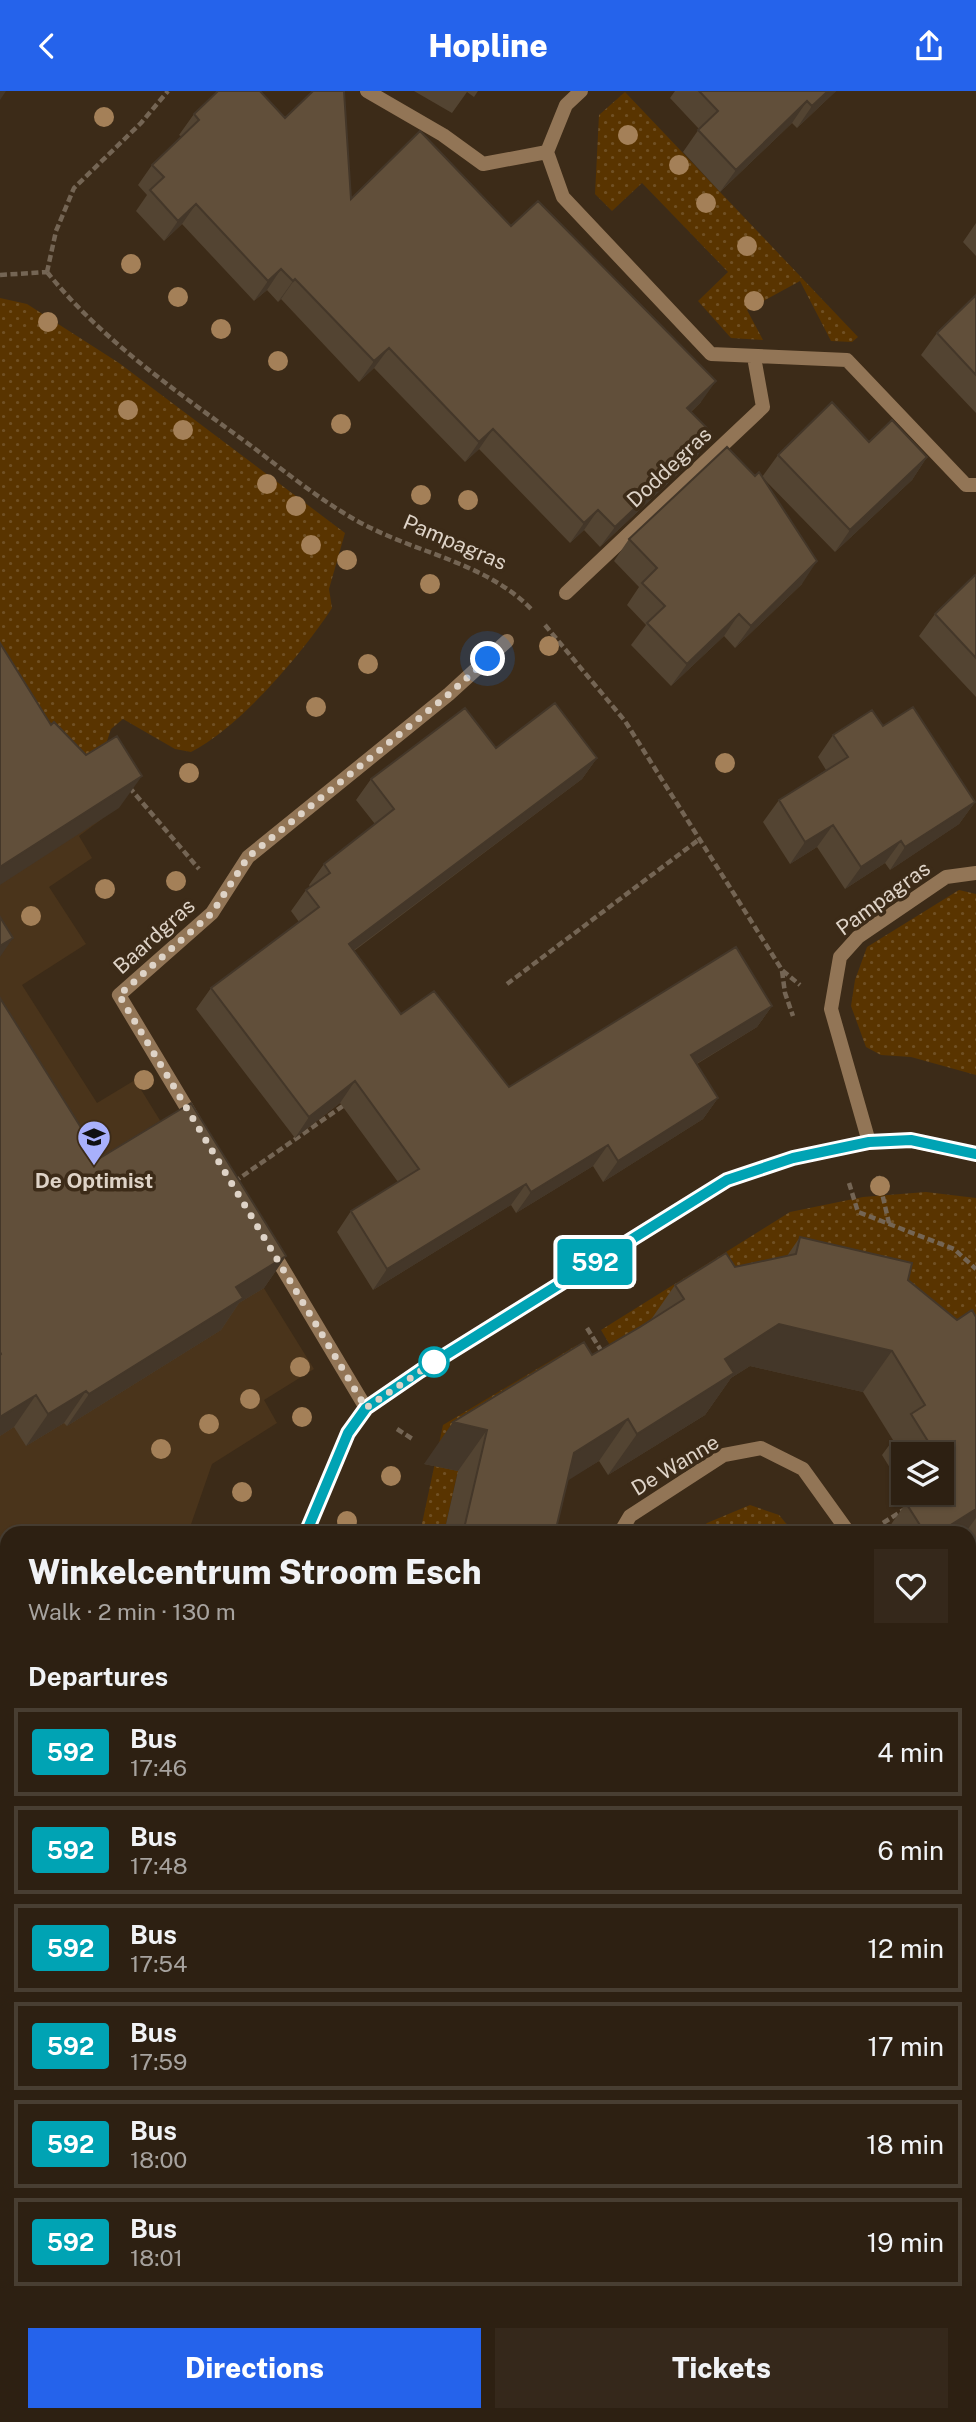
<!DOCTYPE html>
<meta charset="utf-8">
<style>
:root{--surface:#2d2012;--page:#35281b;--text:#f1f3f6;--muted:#a7a39f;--line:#483e32;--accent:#2563eb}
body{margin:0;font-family:"Public Sans",sans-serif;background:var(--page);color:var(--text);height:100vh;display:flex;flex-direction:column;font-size:26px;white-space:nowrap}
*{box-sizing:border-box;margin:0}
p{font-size:23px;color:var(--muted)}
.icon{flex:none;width:38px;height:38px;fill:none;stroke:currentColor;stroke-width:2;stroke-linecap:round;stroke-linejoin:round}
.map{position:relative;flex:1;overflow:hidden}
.side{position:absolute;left:0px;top:1435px;width:976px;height:896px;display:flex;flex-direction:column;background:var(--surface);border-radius:21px 21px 0 0;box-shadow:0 2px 5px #0004,0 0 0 2px var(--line)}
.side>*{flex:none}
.badge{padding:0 14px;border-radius:5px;font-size:24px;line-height:46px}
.tools{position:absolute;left:891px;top:1351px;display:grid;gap:14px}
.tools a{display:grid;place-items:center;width:63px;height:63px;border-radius:0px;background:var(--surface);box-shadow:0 2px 5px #0004,0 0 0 2px var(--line);font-size:35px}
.you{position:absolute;width:35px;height:35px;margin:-18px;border:5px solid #fff;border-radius:50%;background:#1a73e8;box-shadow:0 0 0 10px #1a73e833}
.map>.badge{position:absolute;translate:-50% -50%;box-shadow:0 0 0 4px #fff}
h2{padding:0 28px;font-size:26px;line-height:63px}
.round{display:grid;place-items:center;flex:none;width:74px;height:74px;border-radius:0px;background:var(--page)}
.headline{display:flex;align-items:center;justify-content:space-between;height:119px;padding:0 28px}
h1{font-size:33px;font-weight:800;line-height:52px}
.button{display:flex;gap:14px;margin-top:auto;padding:14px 28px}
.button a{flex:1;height:80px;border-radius:0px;background:var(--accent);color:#fff;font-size:28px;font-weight:800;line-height:80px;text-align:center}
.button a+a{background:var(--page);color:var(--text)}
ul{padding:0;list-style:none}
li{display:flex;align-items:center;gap:21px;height:88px;margin:0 14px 10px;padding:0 14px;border:4px solid var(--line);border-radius:0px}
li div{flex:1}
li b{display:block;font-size:26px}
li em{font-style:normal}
li .badge{min-width:77px;font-weight:700;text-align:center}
header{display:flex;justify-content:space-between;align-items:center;height:91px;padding:0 28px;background:var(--accent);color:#fff;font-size:32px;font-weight:800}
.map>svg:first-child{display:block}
.built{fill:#4a341b}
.grass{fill:url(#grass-dots)}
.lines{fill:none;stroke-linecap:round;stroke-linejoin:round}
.path{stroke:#746554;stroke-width:4.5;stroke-dasharray:7 3.5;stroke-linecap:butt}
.service{stroke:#927556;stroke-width:14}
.minor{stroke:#927556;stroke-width:14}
.tertiary{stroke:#927556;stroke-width:14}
.tree{fill:#a48058}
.wall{fill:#534432}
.shaded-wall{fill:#443729}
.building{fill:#614f3a;stroke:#443729;stroke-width:2}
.line-casing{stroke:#fff;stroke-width:16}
.line{stroke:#00a3b4;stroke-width:10}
.walk{stroke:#ded3c7;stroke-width:7;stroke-dasharray:0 12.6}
.stop-dot{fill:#fff;stroke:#00a3b4;stroke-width:3.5}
.labels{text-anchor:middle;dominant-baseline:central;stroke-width:7;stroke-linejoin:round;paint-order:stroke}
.street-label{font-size:21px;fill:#ded3c7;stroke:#3c2b18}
.poi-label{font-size:21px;font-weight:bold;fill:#ded3c7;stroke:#3c2b18}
</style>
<header><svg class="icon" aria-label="back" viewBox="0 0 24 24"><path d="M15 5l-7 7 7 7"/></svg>Hopline<svg class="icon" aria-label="share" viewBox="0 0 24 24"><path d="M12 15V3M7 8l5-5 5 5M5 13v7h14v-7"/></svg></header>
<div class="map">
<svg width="976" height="2331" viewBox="0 0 976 2331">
<defs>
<pattern id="grass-dots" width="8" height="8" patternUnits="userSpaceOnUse" patternTransform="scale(1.75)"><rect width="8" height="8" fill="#593400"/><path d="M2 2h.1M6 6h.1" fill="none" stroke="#705024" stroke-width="1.8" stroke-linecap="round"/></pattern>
</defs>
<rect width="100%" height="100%" fill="#3c2b18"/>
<path class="built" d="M0,566l102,162 -23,17 13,22 -43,29 37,57 -64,41 75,118 38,-23 179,289 -50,31 13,23 -65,41 -24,69h-181v91l-7,-11z"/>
<path class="grass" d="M625,1l233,245 -6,5 -21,-1 -31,-60 -53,29 16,30 -32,-2 -33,-37 30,-29 -86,-89 -30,28 -17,-17 4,-79z
M0,207l27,6 92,59 226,170 -16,56 3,19c-30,46 -92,119 -141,144l-16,-3 -52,-30 -12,10 -6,18 -33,24 -72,-114z
M959,799l17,4v181l-65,-18 -30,-2 -15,-8 -15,-41 4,-26 12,-33z
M926,1101l50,6v239l-33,-85 -323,10 -19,-32 189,-118 73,-15z
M577,1254l20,32 -140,98 -13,58h-24l23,-108z
M750,1414l29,10 15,18h-99l12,-10z
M976,1801v124l-6,6v-126z"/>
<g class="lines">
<path class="path" d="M47,181c57,71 135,123 207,176 34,26 80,63 119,81 53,26 118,37 160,82
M47,181l9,-41 18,-43 67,-65 27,-32
M0,184l47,-3
M545,534l80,96 157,249 18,15
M129,696l70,82
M782,880l3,22 8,23
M507,893l194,-146
M878,1085l11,47
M234,1091l113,-79
M849,1092l9,29 96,37 22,20
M587,1237l15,24
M397,1338l17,11
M883,1432l22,-14
M0,1561l7,11
M0,1745l7,-5
M970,1854h6
M970,1917l6,-6"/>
<path class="service" d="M970,1975l6,1"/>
<path class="minor" d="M367,0l76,44 40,29 64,-12
M581,0l-15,14 -19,47 16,45 148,157 136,6 119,125h10
M566,502l197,-186 -9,-50
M194,1029l-75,-125 93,-82 36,-56 201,-163 58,-53
M869,1051l-38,-133 9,-52 18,-20 88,-60 30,-4
M271,1158l95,159
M620,1442l10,-17 94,-61 37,-7 42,21 46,64
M970,1777l6,-4
M0,1998l7,-8
M0,2190l7,9
M95,2331l1,-7
M831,2331v-7"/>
<path class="tertiary" d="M306,1442l42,-100 18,-25 54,-37 307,-191 66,-22 76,-16 42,-1 65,13
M0,1668l7,-4"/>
</g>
<g class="tree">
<circle cx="104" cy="26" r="10"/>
<circle cx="628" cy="44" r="10"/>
<circle cx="679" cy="74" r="10"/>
<circle cx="706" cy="112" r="10"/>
<circle cx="747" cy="155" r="10"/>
<circle cx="131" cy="173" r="10"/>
<circle cx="178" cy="206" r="10"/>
<circle cx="754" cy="210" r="10"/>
<circle cx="48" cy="231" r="10"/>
<circle cx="221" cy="238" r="10"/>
<circle cx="278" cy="270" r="10"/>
<circle cx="128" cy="319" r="10"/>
<circle cx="341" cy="333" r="10"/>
<circle cx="183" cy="339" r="10"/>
<circle cx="267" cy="393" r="10"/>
<circle cx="421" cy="404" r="10"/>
<circle cx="468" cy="409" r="10"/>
<circle cx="296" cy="415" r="10"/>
<circle cx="311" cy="454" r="10"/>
<circle cx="347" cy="469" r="10"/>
<circle cx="430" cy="493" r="10"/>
<circle cx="549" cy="555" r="10"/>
<circle cx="368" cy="573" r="10"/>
<circle cx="316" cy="616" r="10"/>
<circle cx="725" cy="672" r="10"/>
<circle cx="189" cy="682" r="10"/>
<circle cx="176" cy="790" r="10"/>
<circle cx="105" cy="798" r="10"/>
<circle cx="31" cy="825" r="10"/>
<circle cx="144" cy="989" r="10"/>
<circle cx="880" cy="1095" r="10"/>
<circle cx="300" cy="1276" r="10"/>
<circle cx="250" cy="1308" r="10"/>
<circle cx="302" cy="1326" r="10"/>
<circle cx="209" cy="1333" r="10"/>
<circle cx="161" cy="1358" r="10"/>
<circle cx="391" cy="1385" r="10"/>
<circle cx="242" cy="1401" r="10"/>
<circle cx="347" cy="1430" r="10"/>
</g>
<path class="wall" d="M414,0h64l-4,6 -7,-5 -15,21z
M675,0h161l-39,37 -5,-5 -72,69 -37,-40 16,-23 -29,-31z
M194,23l157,85 160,27 190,176 -10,10 7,43 -98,92 -16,-17 -14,13 -91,-94 -14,13 -91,-94 -15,14 -78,-83 -3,3 -11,-12 -13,11 -72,-77 -18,17 -28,-30 11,-16 -9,-10 14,-20 30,-28 -3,-2z
M976,132v33l-13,-14z
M976,204v118l-55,-58 16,-22z
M869,351l58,15 -15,23 -77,72 -73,-75 16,-22z
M629,448l173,45 -67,64 -11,-12 -53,50 -40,-41 15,-20 -19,-20 12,-18 -25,-26z
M976,485v121l-57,-61 16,-22z
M883,635l92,76 -16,22 -69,46 -5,-7 -40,26 -28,-42 -27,17 -27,-42 16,-22 47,-30 -8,-13 15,-22z
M496,657l101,10 -15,21 -228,172 47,63 108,73 263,-81 -15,21 -60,37 21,34 -15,21 -100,63 -10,-16 -77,47 -5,-8 -138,85 -36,-58 14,-21 47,-29 -58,-79 -45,35 -99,-129 15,-21 88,-66 -8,-11 15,-21 4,-3 -1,-2 15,-21 51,-40 -19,-24 15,-21z
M0,907l100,160 186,98 -22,32 -25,15 -18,27 -154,96 -3,-3 -38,23 -12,-19 -14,9z
M800,1146l108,43 49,40 19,-3v256l-6,-10v-30h-85l21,-30 4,-3 -4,-7h36v-39h-39v35l-21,-34 11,-15 -30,-48 -113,-26 -19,12 -26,37 -97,60 -9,-14 -32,19 -12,53h-111l14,-62 -34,-7 168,-109 58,-34 25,-36 60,-18 52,-11z
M976,1575v143l-6,4v-129l2,-2z
M7,1740v154l-7,5v-149z
M973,2027h3v304h-25l1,-7h18v-292z
M190,2324h2l-1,7h-5z
M263,2324h168l-240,7 70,-3z
M621,2324h69v7h-69z"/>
<path class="shaded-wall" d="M0,0h6l-6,9z
M828,0h8l-39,37 15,-22z
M807,10l-15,22 -72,69 16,-22z
M196,113l-14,20 -18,17 14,-20z
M281,178l-14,21 -13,11 14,-20z
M295,188l-14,20 -3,3 15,-21z
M389,257l-15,20 -15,14 15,-21z
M716,290l-15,21 -28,26 14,-20z
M493,338l-14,20 -14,13 14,-20z
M713,343l-15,21 -98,92 15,-20z
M927,366l-15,23 -77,72 15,-22z
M598,419l-14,20 -14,13 14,-20z
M817,470l-15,23 -67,64 16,-22z
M739,523l-15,22 -53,50 16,-22z
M597,667l-15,21 -248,186 15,-21z
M142,685l-23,32 -119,77v-18z
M975,711l-16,22 -69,46 15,-23z
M833,734l-16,22 -27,17 15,-22z
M901,750l-16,22 -40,26 16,-22z
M13,847l-13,19v-11z
M772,915l-15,21 -81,49 15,-21z
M355,990l-15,22 -45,35 14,-21z
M718,1007l-15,21 -100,63 15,-21z
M608,1054l-15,21 -77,47 15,-21z
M526,1093l-15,21 -138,85 14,-21z
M286,1165l-22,32 -25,15 -18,27 -154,96 22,-32 147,-107z
M779,1233l113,27 -29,41 -113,-26 -19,12 -26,37 -97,60 29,-41 88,-75z
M86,1300l-22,32 -38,23 22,-32z
M36,1304l-22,32 -14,9v-19z
M628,1328l-29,42 -54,34 29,-42z
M453,1331l34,8 -29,41 -34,-7z
M976,1418v9l-11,15h-27z
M976,1701v17l-6,4v-12z
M7,1873v21l-7,5v-22z
M970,2222l6,1v10l-6,9z
M975,2318l1,13h-10z"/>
<path class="building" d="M218,0h42l25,27 28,-27h31l7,108 69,-68 91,95 27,-25 178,180 -29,27 26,26 -98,93 -17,-17 -14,13 -91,-94 -14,13 -90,-94 -15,13 -79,-82 -2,2 -12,-12 -13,12 -72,-77 -18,17 -28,-31 14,-13 -12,-12 47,-45 -5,-6z
M699,0h129l-16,15 -5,-5 -71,69 -38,-40 20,-19z
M976,204v80l-39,-42z
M832,311l37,40 23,-22 35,37 -77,73 -72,-75z
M727,356l28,29 4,-4 58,89 -66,65 -12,-12 -52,50 -40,-41 18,-17 -23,-23 15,-15 -28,-29z
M975,484l1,1v82l-41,-44z
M0,552l51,82 3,-3 32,33 31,-19 25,40 -142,91z
M555,612l42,55 -248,186 52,70 33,-23 75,96 227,-140 36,59 -81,49 27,43 -100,63 -10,-16 -77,47 -5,-8 -139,85 -36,-58 68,-42 -64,-88 -46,36 -98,-129 108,-81 -13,-17 24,-17 -6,-9 70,-55 -23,-30 94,-71 31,40z
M913,616l62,95 -70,45 -4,-6 -40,26 -28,-42 -28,17 -26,-42 69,-43 -15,-22 39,-25 11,16z
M0,826l13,21 -13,8z
M0,907l100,160 91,-55 95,153 -50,31 7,11 -154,96 -3,-3 -38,23 -12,-19 -36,22v-62l1,-1 -1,-2z
M800,1146l112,26 -4,17 49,40 15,-10 4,7v192l-38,24h-13l-19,-30 17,-10h19v-12l8,-5 -8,-13v-9h-6l-25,-40 14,-9 -33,-54 -113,-27 -54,35 9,14 -97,61 -9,-15 -54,34 -19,80h-92l24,-103 -34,-8 131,-80 8,13 48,-28 44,-28 -9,-14 51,-32 9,14 61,-13z
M976,1589v87l-1,-1 -5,3v-85z
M7,1768v105l-7,4v-105z
M973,2027h3v196l-6,-1v-151z
M0,2257l7,9v58h80l-1,7h-86z
M192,2324h25l53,4 1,-4h160v7h-240z
M635,2324h55v7h-55z"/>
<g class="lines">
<g class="line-casing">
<path id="line" d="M306,1442l42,-100 18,-25 54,-37 307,-191 66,-22 76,-16 42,-2 65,14"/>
</g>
<use href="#line" class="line"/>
<path class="walk" d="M434,1271l9,-6 -77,52 -247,-413 93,-82 36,-56 201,-163 39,-35"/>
</g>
<defs>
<g id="school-pin" transform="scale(1.75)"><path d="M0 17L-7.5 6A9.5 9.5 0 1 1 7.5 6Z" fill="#a8b0fc" stroke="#3c2b18"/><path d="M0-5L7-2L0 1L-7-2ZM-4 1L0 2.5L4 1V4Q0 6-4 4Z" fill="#111"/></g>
</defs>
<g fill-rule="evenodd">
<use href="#school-pin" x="94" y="1046"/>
</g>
<circle class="stop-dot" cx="434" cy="1271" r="14"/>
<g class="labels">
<g class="street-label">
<text transform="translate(669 376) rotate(-43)">Doddegras</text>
<text transform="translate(455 451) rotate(23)">Pampagras</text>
<text transform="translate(883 807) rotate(-36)">Pampagras</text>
<text transform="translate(154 845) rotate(-42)">Baardgras</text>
<text transform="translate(675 1374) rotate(-31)">De Wanne</text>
</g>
<g class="poi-label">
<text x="94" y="1089">De Optimist</text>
</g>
</g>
</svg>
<div class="tools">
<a><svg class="icon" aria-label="layers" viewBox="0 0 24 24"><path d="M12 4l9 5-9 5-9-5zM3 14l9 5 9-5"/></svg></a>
</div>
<div class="you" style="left:488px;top:568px"></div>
<b class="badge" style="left:595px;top:1171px;background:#00a3b4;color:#fff">592</b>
<section class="side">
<div class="headline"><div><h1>Winkelcentrum Stroom Esch</h1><p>Walk · 2 min · 130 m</p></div><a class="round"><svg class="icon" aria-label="heart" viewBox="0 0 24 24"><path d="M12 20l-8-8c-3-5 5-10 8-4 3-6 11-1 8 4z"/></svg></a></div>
<h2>Departures</h2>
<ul>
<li><span class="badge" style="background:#00a3b4;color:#fff">592</span><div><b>Bus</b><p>17:46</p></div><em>4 min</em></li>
<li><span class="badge" style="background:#00a3b4;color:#fff">592</span><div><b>Bus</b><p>17:48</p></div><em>6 min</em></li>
<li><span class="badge" style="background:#00a3b4;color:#fff">592</span><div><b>Bus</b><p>17:54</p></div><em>12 min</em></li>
<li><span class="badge" style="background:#00a3b4;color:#fff">592</span><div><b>Bus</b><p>17:59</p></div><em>17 min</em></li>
<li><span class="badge" style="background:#00a3b4;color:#fff">592</span><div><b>Bus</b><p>18:00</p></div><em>18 min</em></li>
<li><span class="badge" style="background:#00a3b4;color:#fff">592</span><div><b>Bus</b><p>18:01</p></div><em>19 min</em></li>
</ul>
<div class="button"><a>Directions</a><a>Tickets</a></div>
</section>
</div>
